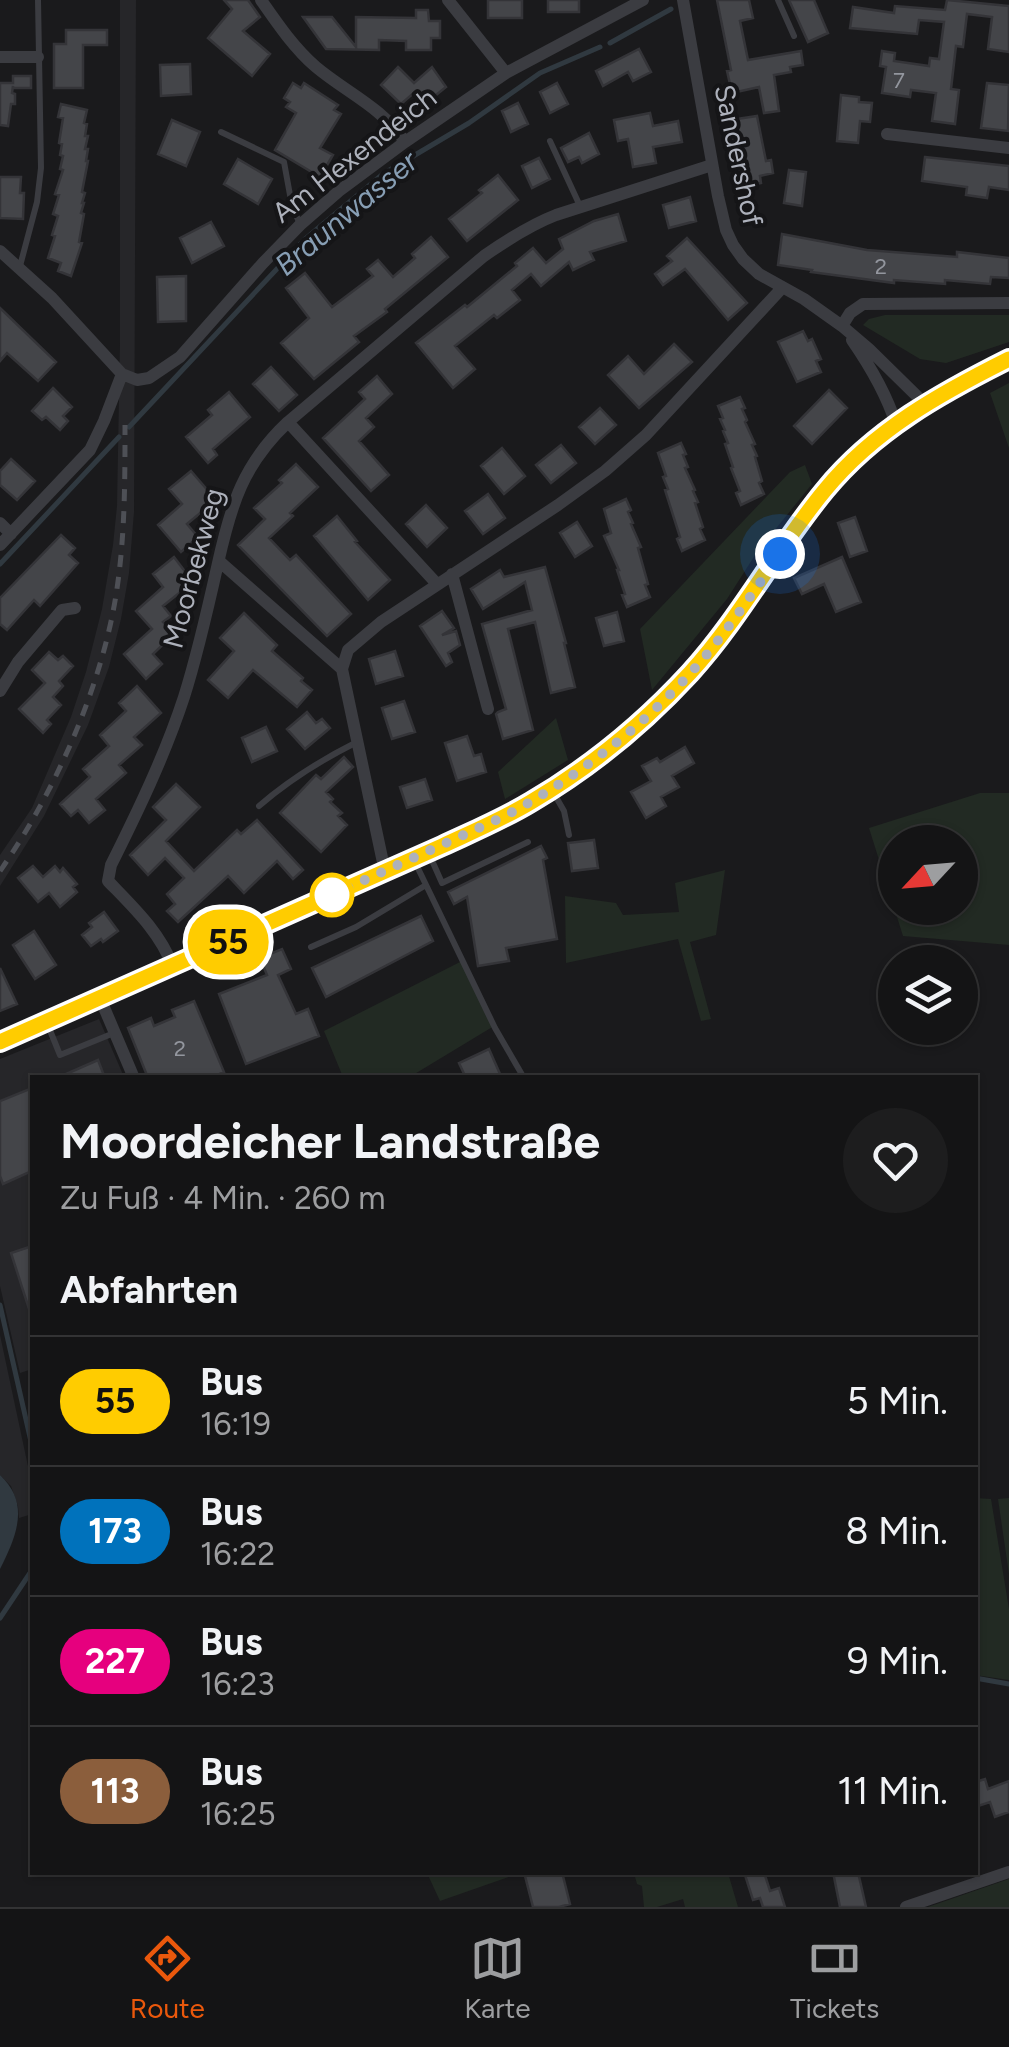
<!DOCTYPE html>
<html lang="de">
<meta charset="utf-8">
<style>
:root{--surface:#141415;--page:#1d1d1e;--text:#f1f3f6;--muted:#9d9ea0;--line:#333334;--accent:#ea580c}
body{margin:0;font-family:Figtree,sans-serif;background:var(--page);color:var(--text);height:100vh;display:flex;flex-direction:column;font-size:38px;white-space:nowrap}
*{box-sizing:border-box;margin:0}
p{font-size:32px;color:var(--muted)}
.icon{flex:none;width:55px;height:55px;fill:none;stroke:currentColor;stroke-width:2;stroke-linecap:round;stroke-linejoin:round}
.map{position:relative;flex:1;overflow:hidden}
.side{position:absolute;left:30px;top:1075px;width:948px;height:800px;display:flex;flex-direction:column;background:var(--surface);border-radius:0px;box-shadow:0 2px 8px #0004,0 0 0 2px var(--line)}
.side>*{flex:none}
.badge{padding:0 20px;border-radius:32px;font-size:35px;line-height:65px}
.needle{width:65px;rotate:244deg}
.buttons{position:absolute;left:878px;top:825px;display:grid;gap:20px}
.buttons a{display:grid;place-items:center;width:100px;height:100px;border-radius:50%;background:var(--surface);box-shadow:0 2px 8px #0004,0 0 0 2px var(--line);font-size:50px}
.you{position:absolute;width:50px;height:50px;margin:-25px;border:8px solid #fff;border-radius:50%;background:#1a73e8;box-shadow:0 0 0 15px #1a73e833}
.map>.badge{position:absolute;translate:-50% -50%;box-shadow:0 0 0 5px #fff}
h2{padding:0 30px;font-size:38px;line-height:90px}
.round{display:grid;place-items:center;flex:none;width:105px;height:105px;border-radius:52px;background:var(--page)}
.head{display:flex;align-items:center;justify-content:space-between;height:170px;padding:0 30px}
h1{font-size:48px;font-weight:700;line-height:75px}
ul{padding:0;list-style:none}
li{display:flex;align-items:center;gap:30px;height:130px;padding:0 30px;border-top:2px solid var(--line)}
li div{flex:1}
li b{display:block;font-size:38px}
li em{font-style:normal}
li .badge{min-width:110px;font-weight:700;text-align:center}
.menu{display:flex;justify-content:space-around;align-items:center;height:140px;border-top:2px solid var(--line);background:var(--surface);font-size:28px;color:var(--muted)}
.menu a{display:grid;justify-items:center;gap:5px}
.menu .on{color:var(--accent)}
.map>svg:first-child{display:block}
.built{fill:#262629}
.green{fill:#222a23;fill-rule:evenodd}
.water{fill:#303940}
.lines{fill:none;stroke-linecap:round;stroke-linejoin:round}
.stream{stroke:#303940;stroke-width:5}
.building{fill:#444549;stroke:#343438;stroke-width:2.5}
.lane{stroke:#3b3c41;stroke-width:6}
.street{stroke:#3b3c41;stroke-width:12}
.secondary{stroke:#494b51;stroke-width:18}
.rail{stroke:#4e5056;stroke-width:5;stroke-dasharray:12 10;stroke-linecap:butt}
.line-casing{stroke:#fff;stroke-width:22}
.line{stroke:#fc0;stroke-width:15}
.walk{stroke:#adb1bb;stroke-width:10;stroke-dasharray:0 18}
.stop-dot{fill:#fff;stroke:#fc0;stroke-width:5}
.labels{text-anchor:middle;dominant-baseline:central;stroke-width:8;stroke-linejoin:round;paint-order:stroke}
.number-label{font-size:22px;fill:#93969e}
.street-label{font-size:28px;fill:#adb1bb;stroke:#151517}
.water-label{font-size:30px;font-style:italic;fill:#879eb4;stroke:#151517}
</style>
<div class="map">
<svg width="1009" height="1907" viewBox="0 0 1009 1907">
<rect width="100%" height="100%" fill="#1a1a1c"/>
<path class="built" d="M120,0h16l-2,512 -5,61 -8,46 -12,48 -21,58 -44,91 -44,70v-31l32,-47 39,-91 15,-45 16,-63 11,-64 4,-39 3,-163z
M99,1019l25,58 -92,1v291l-12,4 -20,-87v-227z
M0,1335l32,150v29l-13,4 -1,-12 -7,-20 -11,-11z"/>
<path class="green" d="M885,315h124v27l-63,21 -26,-4 -57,-34 6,-6z
M1009,383v65l-19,-55z
M805,465l7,19 -55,68 -30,47 -75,91 -12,-61 150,-157z
M556,718l12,42 -63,39 -7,-27z
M980,793h29v152l-106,-9 -34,-108zM895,842h65v66h-65z
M725,870l-9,65 -26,7 21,77 -10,2 -23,-82 -112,24 -1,-67 51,7 7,12 56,-3 -4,-29z
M462,961l32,65 -86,52 -65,-1 -19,-46z
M975,1498l16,1 18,110v71l-34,-5z
M1009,1498v76l-11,-75z
M523,1872l-83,29 -13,-28v-1z
M634,1873h94l10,34h-53l-2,-8 -26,8h-13l-2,-21 -5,-2z
M1009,1879v28h-81z"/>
<path class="water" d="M0,1475c31,29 16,62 0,94z"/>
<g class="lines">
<path class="stream" d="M610,43l61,-34
M129,427l175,-187 79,-66 86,-51 71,-50 60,-26
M0,564l119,-127
M0,1305l32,141
M0,1618l32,-48
M975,1678l34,6"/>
</g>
<path class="building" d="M224,0h24l12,17 -17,14 27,23 -18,22 -44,-38 24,-29z
M488,0h34v18h-34z
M548,0h31v12h-31z
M717,0h32l4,18 -13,3 8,39 53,-9 2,14 -13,2 1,5 -17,3 5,36 -15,2 -5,-26 -27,6 -5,-22 4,-1z
M789,0h25l14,33 -20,9z
M947,0l62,6v46l-21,-3 4,-32 -25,-3 -4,33 -7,-1 -5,43 8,1 -4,34 -23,-3 4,-28 -25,-3 -1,7 -28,-4 4,-26 -6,-1 2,-15 13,2 -1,8 35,5 1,-8 9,1 5,-37 -25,-2 -2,14 -67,-6 3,-21 41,6 1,-7 50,4z
M416,10h12l1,11h11v17h-9v12h-25v-9l-27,-1v10l-53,-1 -23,-32h29l24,30v-30l60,1z
M66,30h41v15h-24v43h-29v-44h12z
M639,49l12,23 -18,9 -5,-9 -25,14 -7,-15z
M190,64l1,30 -30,2 -1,-31z
M398,67l16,16 18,-16 14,20 -21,17 -9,-13 -15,13 -20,-19z
M13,76h18v12h-18v-2l-1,7 3,1v10h-4l-3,22 -8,-1v-42h13z
M293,83l8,5 3,-5 14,9 20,13 -4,5 7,4 -21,34 13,7 -13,22 -45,-27 21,-37 -10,-6 4,-5 -6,-4z
M557,83l11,21 -18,9 -10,-21z
M987,83l22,2 -1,46 -27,-3z
M841,95l18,2v5l13,1 -2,19 -10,-1 -2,22 -21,-2z
M518,103l10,21 -17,8 -9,-21z
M61,104l26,6 -3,13 3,1 -2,12h3l-3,13h3l-2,12h2l-6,31 3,1 -3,10h2l-3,10 3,1 -5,28 3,1 -11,33 -13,-5 3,-8 -13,-5 7,-22 -3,-1 6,-19 -5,-2 6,-19 -4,-1 8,-24 -3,-1 3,-13 -3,-1 2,-11 -3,-1 4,-25 -5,-1z
M650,113l3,13 25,-5 4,21 -29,5 3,16 -23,4 -5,-28 -10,2 -4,-21z
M757,116l9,45 5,-1 2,13 -13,3 1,7 -20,4 -11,-67z
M172,120l28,12 -14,34 -28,-12z
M589,133l10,21 -17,9 -3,-6 -11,5 -7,-14z
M925,157l84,9v24l-20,-3 -2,11 -21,-3 1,-8 -45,-6z
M539,158l11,21 -18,9 -10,-22z
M238,159l34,20 -14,25 -34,-20z
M789,170l17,2 -4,34 -18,-3z
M498,175l20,25 -51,41 -18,-22 33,-26 -3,-3z
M0,177h21l-1,16h4l-1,26 -23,-1z
M690,197l6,24 -27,7 -6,-23z
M618,214l8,27 -36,11 4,8 -21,10 -4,-8 -28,24 -10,-12 -19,16 8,10 -23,18 -3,-3 -39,31 20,23 -22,19 -37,-45 49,-38 2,2 50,-41 -2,-3 18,-15 13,15 17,-14 -4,-10 35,-18z
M211,222l13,24 -32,17 -12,-25z
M782,234l85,16 90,7v-5l52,6v20l-18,-1 -1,7 -45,-4v4l-51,-4v3l-83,-11 1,-2 -34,-5z
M431,237l17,20 -63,52 2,3 -33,24 5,6 -45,37 -33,-36 28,-25 -23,-30 19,-15 27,34 41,-31 -6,-7 11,-9 15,17 22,-19 -3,-4z
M687,238l60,65 -19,17 -43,-51 -22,16 -8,-11 17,-13 -5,-5z
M186,276v45l-28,1 -1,-45z
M0,308l56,54 -18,19 -31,-28 -7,8z
M803,331l5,10 4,-2 9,20 -5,2 5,11 -24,10 -19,-40z
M674,344l18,18 -53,46 -31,-33 20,-19 16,18z
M271,367l26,28 -18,16 -26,-27z
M377,376l15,18 -26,24 8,9 -15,14 30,34 -18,16 -48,-53 42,-39 -6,-7z
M53,388l19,19 -9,9 5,5 -8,9 -14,-13 -4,3 -10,-9z
M829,390l18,18 -35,36 -18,-18z
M229,392l21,25 -37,32 4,6 -9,8 -22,-26 26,-22 -4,-5z
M740,397l5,11 -3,1 5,11 -2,2 10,22 -3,1 5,11 -2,1 7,24 -3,2 5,11 -23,11 -5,-12 4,-2 -9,-23 2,-1 -8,-23 3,-1 -5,-12 2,-1 -5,-11 3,-1 -5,-12z
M600,408l16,17 -21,19 -16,-17z
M681,443l5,11 -3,1 5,12 -3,1 10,22 -2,1 5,11 -3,1 8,24 -3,2 5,11 -23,11 -5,-12 3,-2 -15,-47 3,-1 -5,-12 3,-1 -8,-23z
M561,445l15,18 -25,20 -15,-18z
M502,448l23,28 -21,18 -23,-28z
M11,459l24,22 -18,19 -17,-15v-14z
M296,464l22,23 -28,26 3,3 -24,22 21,22 6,-5 55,59 -24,22 -89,-91 27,-26 -11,-11 28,-25 -3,-3z
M191,471l25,29 -29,24 11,13 -17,15 -23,-27 24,-21 -13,-15z
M488,494l17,24 -22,16 -18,-23z
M626,499l5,11 -3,2 5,11 -2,1 10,23 -3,1 10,36 -3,1 5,12 -23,10 -5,-12 3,-1 -8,-24h2l-15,-34 7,-3 -7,-24z
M426,505l21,23 -20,19 -21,-23z
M337,516l20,25 -2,1 35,38 -22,20 -54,-64z
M855,517l12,34 -17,6 -12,-34z
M577,522l15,24 -17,11 -15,-24z
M61,535l14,13 -6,7 9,8 -38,43 -6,-6 -27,30 -7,-6v-26z
M174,557l19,25 -30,24 8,10 -8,6 11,12 -21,20 9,10 -16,15 -22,-25 28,-25 -16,-18 27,-24 -10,-13z
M842,557l19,45 -25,10 -12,-28 -22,10 -8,-16z
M545,567l21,76h-2l11,44 -24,6 -16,-71 -27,7 25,101 -30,9 -7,-25 2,-2 8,-3 -24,-85 50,-14 -7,-28 -42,27 -12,-20 29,-19 4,7z
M442,611l12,17 -12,7 14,-4 4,14 -12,8 4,9 -6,4 -26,-40z
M617,612l7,29 -20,5 -8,-28z
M244,613l33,32 -5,6 31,27 -2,3 11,9 -15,17 -44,-37 -25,28 -20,-18 26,-29 -14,-13z
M395,651l8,25 -27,8 -7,-25z
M49,652l9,8 5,-4 10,10 -14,15 4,5 -10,11 8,8 -14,15 4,4 -8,9 -24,-24 26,-26 -13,-13z
M137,686l24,27 -27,24 8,8 -23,20 7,8 -30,26 9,11 -16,13 -11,-13 -7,6 -11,-12 30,-27 -7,-8 26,-23 -9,-11 26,-24 -7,-8z
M404,701l11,31 -23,7 -10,-31z
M307,712l9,11 6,-4 8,9 -25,21 -18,-20z
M266,727l11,24 -25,11 -10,-24z
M467,736l7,20 7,-2 5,18 -29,9 -12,-38z
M685,747l9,16 -22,13 7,11 -18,10 5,9 -20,12 -15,-26 20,-11 -9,-15 15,-8 3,4z
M344,757l9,10 -27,25 7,7 -3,3 12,11 -4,3 9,9 -26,27 -41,-39 36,-38 5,4z
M425,779l7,21 -25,8 -7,-21z
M176,784l24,23 -34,34 28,30 43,-41 4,4 16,-14 46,50 -10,9 -16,-18 -33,32 -16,-17 -50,46 -11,-11 8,-7 -8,-10 17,-16 -19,-20 -17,17 -18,-20 36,-35 -13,-13z
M594,840l4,28 -26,3 -4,-28z
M541,846l6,12 -4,2 14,79 -51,9 3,13 -31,5 -11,-69 -13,7 -6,-12z
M33,866l10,11 12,-11 5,6 3,-4 14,16 -4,3 4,5 -17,15 -11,-14 -11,9 -20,-24z
M104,912l14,19 -15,11 -2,-3 -10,7 -9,-11 10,-8 -3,-4z
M421,916l12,25 -107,56 -14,-29z
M34,931l22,34 -21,14 -22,-34z
M282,949l9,20 -13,6 18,39 12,-5 11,27 -73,28 -27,-70 48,-19 -7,-17z
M0,968l17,36 -17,7z
M194,1001l30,71 -13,6h-63l-20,-50 23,-10 3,8 21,-9 -3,-7z
M489,1049l11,25 -8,4h-26l-7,-15z
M98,1060l7,18h-48z
M32,1088v83l-29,13 -3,-8v-75z
M32,1246v65l-2,1 -19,-59z
M985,1779l3,10 21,-8v31l-14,5 -5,-15 -15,5v-25z
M524,1872h38l8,32 -11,3h-26z
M744,1872h20l6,19 9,-3 6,19h-22l-3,-9 -7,2z
M833,1872h25l8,35h-26z"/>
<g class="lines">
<path class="lane" d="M778,0l16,36
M221,132l63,30 8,44 8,18
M550,141l30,65
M20,266l17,-64 4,-34 -3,-168
M552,790l12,21 5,24
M259,806c30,-26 62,-46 98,-64
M430,856l12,27 86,-41
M414,860l81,168 29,50
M311,947l45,-20 70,-42
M47,1023l13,32 54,-22"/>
<path class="street" d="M261,0c16,23 33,48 55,67 31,26 66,40 89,75
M448,0l58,73
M683,0l35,196 8,34 7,15 10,14 16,15 45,25 38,27 27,23 57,56
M0,57h38
M887,134l122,14
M0,251l52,47 70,76 15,6 12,-2 31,-21 83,-94 37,-38 39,-34 66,-49 101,-69 137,-73
M842,326l8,-13 13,-9 146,-1
M852,340c18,26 34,53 44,84
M288,422l149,162
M0,523l11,11
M0,545l90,-95 14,-29 18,-47
M219,561l123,108
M452,574l36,135
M0,691l18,-29 44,-52 13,-2
M385,872l-43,-203 6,-19 33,-28 177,-117 47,-34 41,-36 136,-147
M173,967c-13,-35 -40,-60 -65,-86l3,-16c27,-54 54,-110 73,-168 14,-44 24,-89 34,-134 13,-58 25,-99 70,-141l196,-166c23,-16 46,-31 72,-41l156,-50
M100,998l34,80
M906,1907l103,-35"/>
<path class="secondary" d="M0,1042l443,-196c29,-14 60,-27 88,-44 54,-31 105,-72 148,-117 39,-40 71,-87 102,-133 14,-21 28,-42 44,-62 49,-59 116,-97 184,-131"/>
<path class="rail" d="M0,871c54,-77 101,-182 116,-276 9,-56 9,-113 9,-170"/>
</g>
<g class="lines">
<g class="line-casing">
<path id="line" d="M0,1042l442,-196c30,-14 61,-27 89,-44 58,-34 113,-79 159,-129 51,-56 87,-125 135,-183 49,-60 116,-97 184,-131"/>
</g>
<use href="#line" class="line"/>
<path class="walk" d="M332,895l173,-79c77,-41 147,-96 203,-163 26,-32 49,-66 72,-99"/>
</g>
<circle class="stop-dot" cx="332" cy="895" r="20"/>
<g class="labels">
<g class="number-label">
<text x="899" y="80">7</text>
<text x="881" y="266">2</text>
<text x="180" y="1048">2</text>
</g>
<g class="street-label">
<text transform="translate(354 155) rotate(-38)">Am Hexendeich</text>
<text transform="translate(739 155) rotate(78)">Sandershof</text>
<text transform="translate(193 568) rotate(-75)">Moorbekweg</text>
</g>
<g class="water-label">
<text transform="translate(346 213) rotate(-40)">Braunwasser</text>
</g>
</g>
</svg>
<div class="buttons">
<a><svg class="needle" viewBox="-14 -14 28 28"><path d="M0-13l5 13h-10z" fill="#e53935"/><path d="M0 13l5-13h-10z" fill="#9d9ea0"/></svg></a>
<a><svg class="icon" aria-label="layers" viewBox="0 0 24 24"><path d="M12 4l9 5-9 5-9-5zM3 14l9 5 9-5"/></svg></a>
</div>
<div class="you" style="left:780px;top:554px"></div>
<b class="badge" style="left:228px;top:942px;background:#fc0;color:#111">55</b>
<section class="side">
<div class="head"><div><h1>Moordeicher Landstraße</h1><p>Zu Fuß · 4 Min. · 260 m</p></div><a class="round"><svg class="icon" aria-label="heart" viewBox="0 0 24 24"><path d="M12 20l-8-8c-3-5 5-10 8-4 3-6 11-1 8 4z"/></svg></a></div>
<h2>Abfahrten</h2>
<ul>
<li><span class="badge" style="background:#fc0;color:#111">55</span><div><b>Bus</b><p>16:19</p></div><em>5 Min.</em></li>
<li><span class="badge" style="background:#0072bc;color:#fff">173</span><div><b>Bus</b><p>16:22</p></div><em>8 Min.</em></li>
<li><span class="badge" style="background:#e6007e;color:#fff">227</span><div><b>Bus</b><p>16:23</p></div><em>9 Min.</em></li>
<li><span class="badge" style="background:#8b5e3c;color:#fff">113</span><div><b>Bus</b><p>16:25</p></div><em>11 Min.</em></li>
</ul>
</section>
</div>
<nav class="menu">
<a class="on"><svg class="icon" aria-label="directions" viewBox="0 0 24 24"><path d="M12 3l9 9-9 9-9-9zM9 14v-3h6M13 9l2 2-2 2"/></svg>Route</a>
<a><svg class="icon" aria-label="map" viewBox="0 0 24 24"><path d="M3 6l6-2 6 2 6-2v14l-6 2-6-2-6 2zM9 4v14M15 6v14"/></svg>Karte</a>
<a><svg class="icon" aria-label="tickets" viewBox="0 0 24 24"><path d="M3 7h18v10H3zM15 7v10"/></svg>Tickets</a>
</nav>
